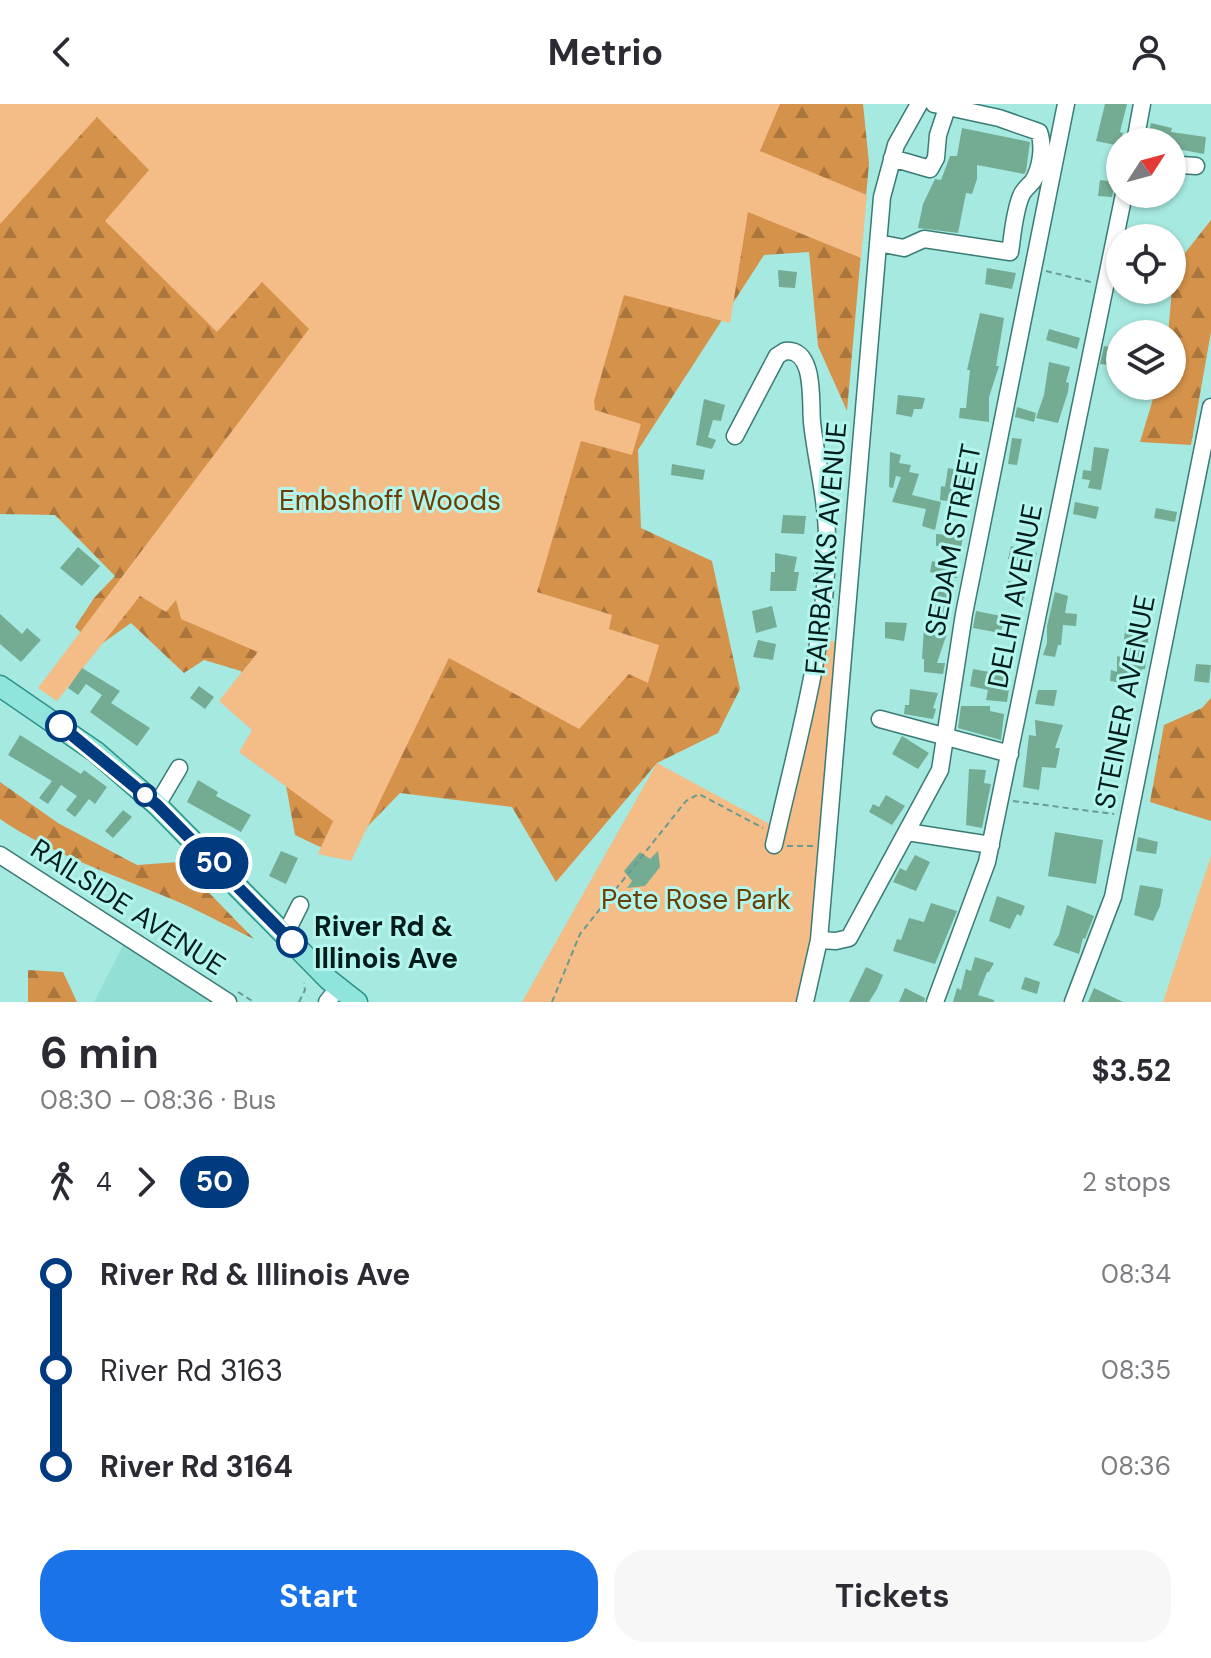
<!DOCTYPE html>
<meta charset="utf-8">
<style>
:root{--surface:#fff;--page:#f7f7f7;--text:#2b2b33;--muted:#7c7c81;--accent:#1a73e8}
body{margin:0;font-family:"DM Sans",sans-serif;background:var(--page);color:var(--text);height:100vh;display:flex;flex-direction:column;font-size:30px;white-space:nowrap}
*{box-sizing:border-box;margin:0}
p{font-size:26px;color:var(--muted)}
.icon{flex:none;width:44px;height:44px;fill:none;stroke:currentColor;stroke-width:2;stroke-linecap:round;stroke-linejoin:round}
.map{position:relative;height:898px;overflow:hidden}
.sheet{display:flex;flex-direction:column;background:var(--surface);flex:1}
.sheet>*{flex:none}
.badge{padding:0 16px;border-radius:26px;font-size:28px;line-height:52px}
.needle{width:52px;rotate:54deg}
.fabs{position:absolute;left:1106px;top:24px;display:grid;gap:16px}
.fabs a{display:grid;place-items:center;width:80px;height:80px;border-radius:50%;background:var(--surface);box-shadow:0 2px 6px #0004;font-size:40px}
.map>.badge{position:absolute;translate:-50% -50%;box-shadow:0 0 0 4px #fff}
.legs{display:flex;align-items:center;gap:12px;height:88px;padding:0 40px;font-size:26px}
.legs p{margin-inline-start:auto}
.overview{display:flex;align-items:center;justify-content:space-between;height:136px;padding:0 40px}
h1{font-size:44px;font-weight:700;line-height:60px}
.button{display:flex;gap:16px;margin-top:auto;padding:16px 40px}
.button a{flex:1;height:92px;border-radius:32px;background:var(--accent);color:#fff;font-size:32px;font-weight:700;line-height:92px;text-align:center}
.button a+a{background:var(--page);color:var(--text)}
ul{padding:0 40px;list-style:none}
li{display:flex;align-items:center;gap:28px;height:96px;font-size:30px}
li i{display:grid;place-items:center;width:12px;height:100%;margin:0 10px;background:currentColor}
li i::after{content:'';width:20px;height:20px;margin:-10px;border:6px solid;border-radius:50%;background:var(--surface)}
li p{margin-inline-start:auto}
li:first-child i{background:linear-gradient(#0000 50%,currentColor 0)}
li:last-child i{background:linear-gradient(currentColor 50%,#0000 0)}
header{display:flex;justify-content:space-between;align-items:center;height:104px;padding:0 40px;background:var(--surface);font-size:36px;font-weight:700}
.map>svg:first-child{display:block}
.built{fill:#92dfd5}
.forest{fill:url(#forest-firs)}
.green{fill:#f4bc86}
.building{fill:#74ab93}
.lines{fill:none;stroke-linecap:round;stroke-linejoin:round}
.minor-casing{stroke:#3a7b74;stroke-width:19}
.major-casing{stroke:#2d9288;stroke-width:23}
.path{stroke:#679b94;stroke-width:2;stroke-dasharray:6 4;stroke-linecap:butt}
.minor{stroke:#fff;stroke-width:16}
.major{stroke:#8fe4dc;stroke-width:20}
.line-1-casing{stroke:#fff;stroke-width:18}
.line-1{stroke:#003b80;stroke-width:12}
.stop-1-dot{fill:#fff;stroke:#003b80;stroke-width:4}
.labels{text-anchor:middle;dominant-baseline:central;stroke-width:6;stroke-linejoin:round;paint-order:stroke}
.park-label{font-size:28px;fill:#6b3e03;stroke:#b3f6ed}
.street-label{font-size:28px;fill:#011c19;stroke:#b3f6ed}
.stop-label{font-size:28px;font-weight:bold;fill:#011c19;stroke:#b3f6ed;text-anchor:start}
</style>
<header><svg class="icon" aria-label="back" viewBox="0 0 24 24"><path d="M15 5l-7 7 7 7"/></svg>Metrio<svg class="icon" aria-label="person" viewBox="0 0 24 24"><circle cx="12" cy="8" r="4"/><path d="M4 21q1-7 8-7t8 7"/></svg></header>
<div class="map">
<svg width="1211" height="898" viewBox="0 0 1211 898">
<defs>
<pattern id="forest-firs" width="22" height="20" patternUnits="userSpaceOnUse" patternTransform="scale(2)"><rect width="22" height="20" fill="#d5924a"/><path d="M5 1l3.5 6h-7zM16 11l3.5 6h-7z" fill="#aa763d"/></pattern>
</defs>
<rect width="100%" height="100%" fill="#a6e9e0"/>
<path class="built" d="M127,834l101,64h-134z"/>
<path class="forest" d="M0,0h863l6,59 -22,248 -29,-65 -9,-94 -45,3 -126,195 3,78 71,33 28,128 -22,44 -61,30 -101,119 -44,-75 -112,-14 -61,63 -44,-21 -10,-55 -28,-65 -16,-44 -37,-11 -20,13 -53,-50 -34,24 -22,-20 19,-29 21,-22 -60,-61 -55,-1z
M1211,116v112l-20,113 -51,-3 17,-56h15v-52h-4l6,-67z
M1211,594v123l-61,-19 14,-77 38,-17z
M0,678l58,41 79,42 42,-3 75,77c-29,-14 -59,-31 -90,-43 -55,-23 -114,-43 -164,-77z
M28,866l35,2 14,30h-49z"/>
<path class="green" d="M0,0h780l-20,47 107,44 -6,63 -113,-46 -18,111 -106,-28 -30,106 1,9 46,14 -9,31 -51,-14 -44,151 75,23 -3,14 50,16 -11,38 -19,-9 -50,55 -130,-71 -98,203 -33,-7 15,-33 -94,-69 13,-22 -33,-29 39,-49 -77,-33 -5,-19 -10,12 -26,-16 -83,105 -19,-13 271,-359 -47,-47 -45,50 -112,-111 44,-51 -52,-53 -97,107z
M818,536l26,2 -39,360h-283l135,-239 120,65z
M1211,752v146h-48z"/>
<path class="building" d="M1105,0h22l-7,28 3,1 -3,13 -24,-5z
M1151,19l21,5 -1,4 35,5 -2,17 -32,-6v-6h-25z
M962,24l68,14 -4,29 -2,3 -47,-9v14l-5,15 -6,-1 -8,40 -40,-5 5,-24 12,-25 6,1 9,-24h7z
M1100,76l15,2 -3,15 -14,-1z
M987,164l29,5 -4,16 -27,-5z
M778,166l19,2 -2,16 -16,-1z
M980,209l24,5 -8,48h3l-10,31v25l-30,-4 1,-10h6l4,-38h-3z
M1049,225l31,9 -3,11 -31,-9z
M1104,242l16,3v10l-9,-1 -1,7 -10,-1z
M1049,258l21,5 -4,15 3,1 -1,9 -10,31 -22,-5 8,-23z
M898,291l27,3 -3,11h-8l-2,8 -16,-3z
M704,295l21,6 -4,16 -8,-1 -5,17 8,3 -4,9 -16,-4z
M1017,303l19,6 -2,9 -19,-5z
M1012,334l10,1 -5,26 -9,-1z
M1094,343l15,2 -8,41 -13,-2 2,-8 -8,-1 1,-9 8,1z
M890,348l11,3 -2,8 12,2 -2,7 10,2 -7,21 29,7 -6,28 -13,-4 4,-17 -34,-7 9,-25 -5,-1 -3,12 -4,-1z
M672,360l33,6 -2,10 -32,-5z
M948,364l24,5 -5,31 -27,-4 1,-14 4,1z
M1075,398l24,5 -3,12 -23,-5z
M1156,404l21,4 -2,10 -21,-4z
M783,411l23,1 -2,18 -23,-1z
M936,430l27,2 -2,12 -25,-2z
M1011,442l26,7 -4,11 -25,-5z
M78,443l22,19 -18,20 -22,-18z
M775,449l22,4 -3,15h5l-3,19h-26l1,-19h4z
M932,457l26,6 -1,11 -5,-1 -5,56 -10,30h8l-2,11 -19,-2v-13h-2l2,-31 3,1 3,-17 4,1 7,-38 -11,-3z
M1008,477l19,4 -4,15 -17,-3z
M1055,488l13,4 -3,17 12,1 -1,12 -13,-1 -2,20h-3l-3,12 -12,-2 4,-12v-17z
M772,502l5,21 -21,6 -4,-22z
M976,507l30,6 -6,16 -27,-5z
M0,510l22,20 5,-6 14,12 -20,22 -21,-18z
M885,518l22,1 -3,18 -19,-3z
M1126,522l23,5 -4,38h-3l-3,17 -29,-5 1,-11 6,2v-16l4,1z
M758,536l18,4 -3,16 -20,-3z
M1196,560l15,1 -2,18 -15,-2z
M82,564l38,23 -9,12 39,25 -13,18 -47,-34 12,-17 -16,-11 -8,11 -10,-7z
M973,565l38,7 -4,26 -21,-2 2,-10 -18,-4z
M199,582l15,11 -9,12 -15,-11z
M910,585l28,4 -5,15 3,1 -3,10 -29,-5 1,-9h4z
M1038,586h19l-3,16 -19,-2z
M961,602h29v5l14,3 -3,26 -43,-12z
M1035,616l28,5 -8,23h5l-4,20 -14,-1 -3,23 -16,-3 6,-52 7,1z
M20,631l61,39 3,-4 23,17 -12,17 -6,-5 -14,18 -9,-7 11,-14 -16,-11 -13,19 -9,-6 13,-17 -44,-26z
M902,632l27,17 -11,16 -26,-15z
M969,665l17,1 -2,13 7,1 -9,44 -16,-3z
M198,676l20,12 -2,4 35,19 -10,17 -54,-30z
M886,691l19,11 -13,19 -23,-13 4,-8 6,3z
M123,706l9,7 -19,21 -8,-7z
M1055,728l48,8 -7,44 -48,-8z
M1138,733l20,5 -2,12 -20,-3z
M281,747l17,7 -12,26 -17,-8z
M658,747l2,16 -15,19 -18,2 5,-7 -8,-10 16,-19 10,7z
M915,751l15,7 -14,29 -23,-9 7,-14 6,3z
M1140,781l23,4 -3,17 -7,15 -19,-6z
M997,792l28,10 -4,10 -4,-2 -7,15 -21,-8z
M931,799l26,8 -22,53 -42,-13 4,-12 4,1 8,-22 15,4z
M1067,801l27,11 -9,23 -2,-1 -4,16 -26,-9 6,-10z
M975,853l19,6 -5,9h-2l-9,23 16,5v2h-41l4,-14 4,2 5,-21 5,2z
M866,863l17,8 -6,14 -8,13h-20z
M1025,873l15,5 -3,12 -16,-5z
M905,884l20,10 -1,4h-25z
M1094,884l29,14h-35z"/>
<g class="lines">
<g class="minor-casing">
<path id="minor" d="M1135,38l7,-38
M892,54l38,11 6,-11 2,-23 9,-27
M1172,64l9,-3 15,1
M878,139l26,5 20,-9 86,13c3,-19 4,-39 11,-56 2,-6 8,-10 12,-15 8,-13 11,-35 6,-49l-40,-14 -65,-14
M735,332l42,-80 8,-5c31,-3 25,51 27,71 4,39 15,76 15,115 1,103 -31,209 -53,308
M880,615l130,35
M157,701l22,-37
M907,728l84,13
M0,751l228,147
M285,831l15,-30
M819,836l17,1 13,-3 91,-168 24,-156 102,-510
M327,898l11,-14
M805,898l14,-62 63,-743 14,-52 23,-41
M935,898l52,-140 137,-668
M1073,898l40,-105 98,-490"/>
</g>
<g class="major-casing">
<path id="major" d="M0,582l96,66 61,53 172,175 28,22"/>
</g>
<path class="path" d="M1046,167l45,11
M1013,697l101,13
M787,742h26
M238,888l16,10
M299,898l6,-12 -1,-7
M552,898l28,-68 106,-133 13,-7 64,34"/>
<use href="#minor" class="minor"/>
<use href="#major" class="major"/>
</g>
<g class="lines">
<g class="line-1-casing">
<path id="line-1" d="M61,622l96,79 135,137"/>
</g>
<use href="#line-1" class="line-1"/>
</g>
<g class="stop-1-dot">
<circle cx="61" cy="622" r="14"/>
<circle cx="145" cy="691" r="10"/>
<circle cx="292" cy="838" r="14"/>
</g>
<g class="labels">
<g class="park-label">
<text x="390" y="396">Embshoff Woods</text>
<text x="696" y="795">Pete Rose Park</text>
</g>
<g class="street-label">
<text transform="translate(953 436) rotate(-79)">SEDAM STREET</text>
<text transform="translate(826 444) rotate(-85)">FAIRBANKS AVENUE</text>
<text transform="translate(1015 492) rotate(-79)">DELHI AVENUE</text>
<text transform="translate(1125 598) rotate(-79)">STEINER AVENUE</text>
<text transform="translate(128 803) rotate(33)">RAILSIDE AVENUE</text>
</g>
<g class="stop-label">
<text x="314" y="822">River Rd &amp;<tspan x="314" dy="32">Illinois Ave</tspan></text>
</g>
</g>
</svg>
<div class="fabs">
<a><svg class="needle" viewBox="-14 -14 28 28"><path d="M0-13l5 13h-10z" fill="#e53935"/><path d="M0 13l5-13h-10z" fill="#7c7c81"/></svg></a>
<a><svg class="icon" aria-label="locate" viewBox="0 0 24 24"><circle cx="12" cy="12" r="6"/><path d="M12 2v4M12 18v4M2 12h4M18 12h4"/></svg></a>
<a><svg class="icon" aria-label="layers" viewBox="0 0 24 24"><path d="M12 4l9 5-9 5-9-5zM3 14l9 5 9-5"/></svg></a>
</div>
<b class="badge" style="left:214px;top:759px;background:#003b80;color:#fff">50</b>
</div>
<section class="sheet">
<div class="overview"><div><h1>6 min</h1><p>08:30 – 08:36 · Bus</p></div><b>$3.52</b></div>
<div class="legs"><svg class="icon" aria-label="walk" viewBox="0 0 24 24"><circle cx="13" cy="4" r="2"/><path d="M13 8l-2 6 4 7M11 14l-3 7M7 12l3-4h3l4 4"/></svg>4<svg class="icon" aria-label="forward" viewBox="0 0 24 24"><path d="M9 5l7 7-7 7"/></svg><b class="badge" style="background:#003b80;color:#fff">50</b><p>2 stops</p></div>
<ul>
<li><i style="color:#003b80"></i><b>River Rd &amp; Illinois Ave</b><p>08:34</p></li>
<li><i style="color:#003b80"></i><span>River Rd 3163</span><p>08:35</p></li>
<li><i style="color:#003b80"></i><b>River Rd 3164</b><p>08:36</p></li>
</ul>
<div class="button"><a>Start</a><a>Tickets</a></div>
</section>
